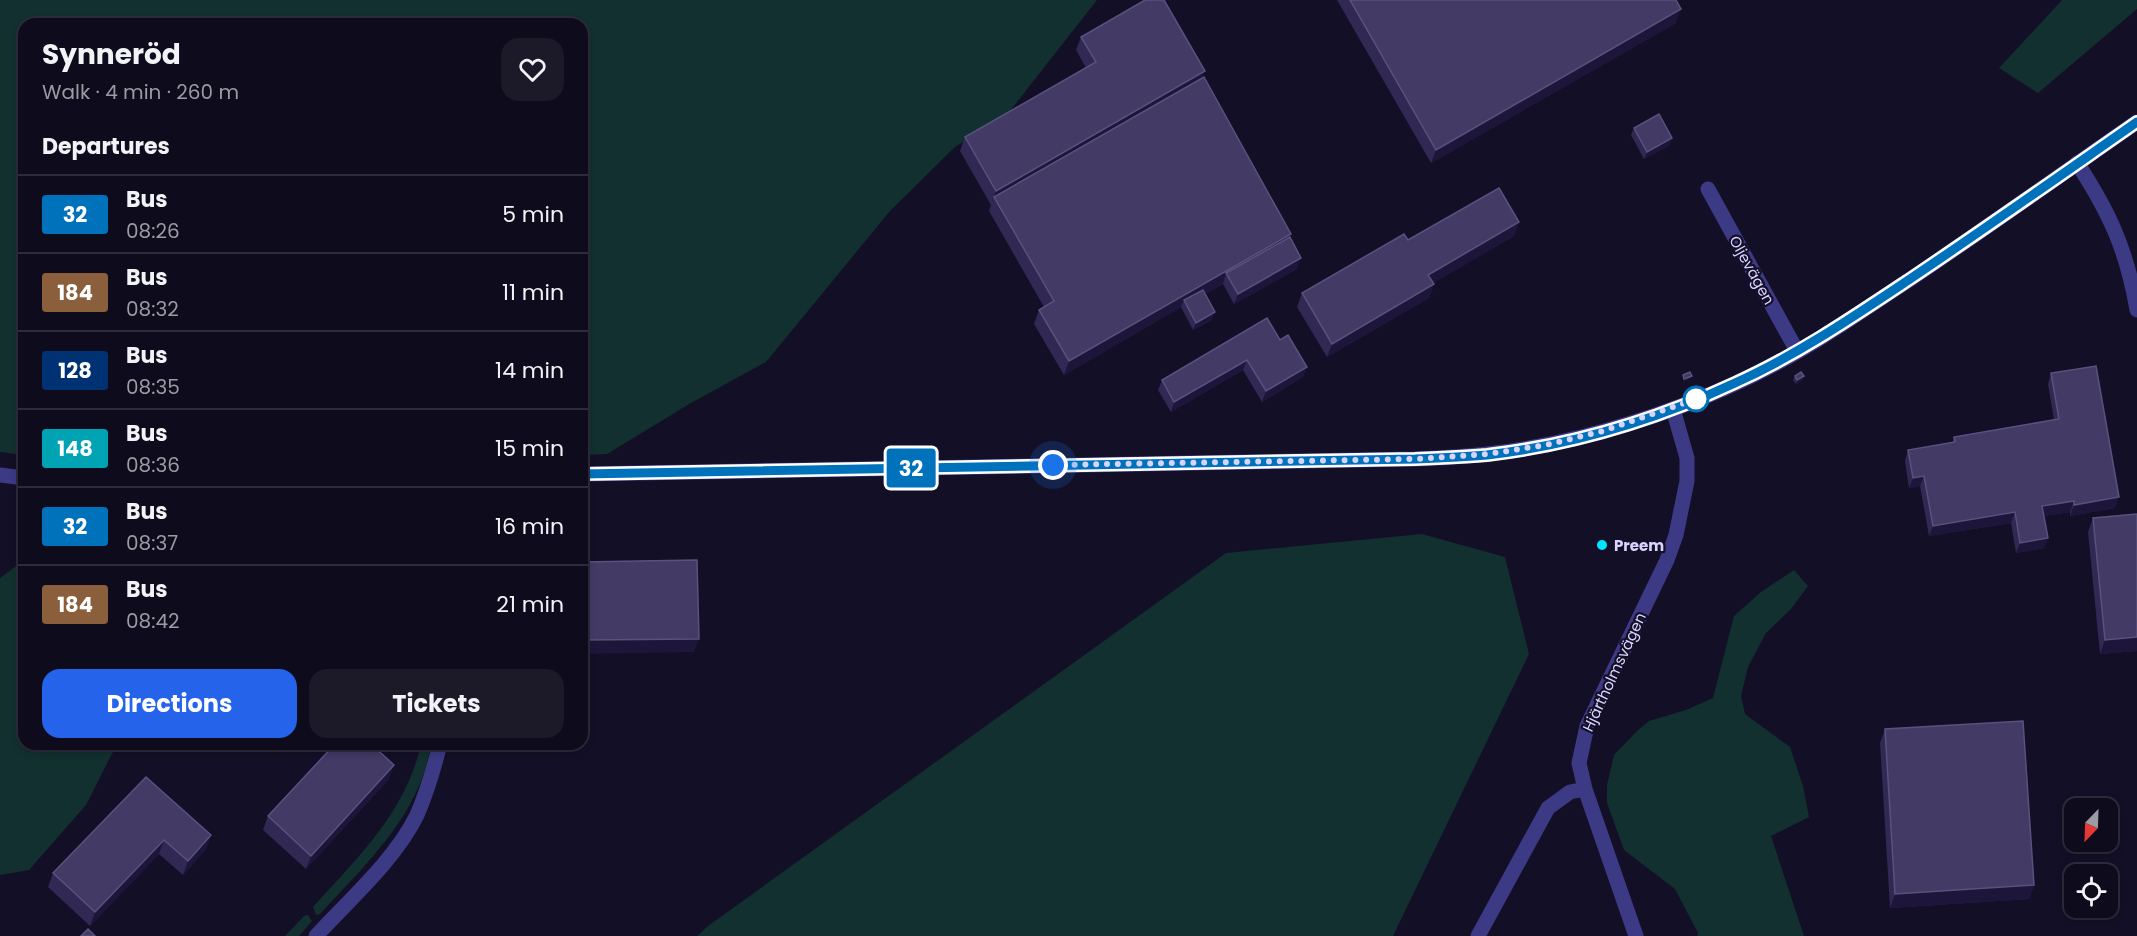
<!DOCTYPE html>
<meta charset="utf-8">
<style>
:root{--surface:#0e0b1c;--page:#1c1929;--text:#f1f3f6;--muted:#9b9ba3;--line:#2e2b3b;--accent:#2563eb}
body{margin:0;font-family:Poppins,sans-serif;background:var(--page);color:var(--text);height:100vh;display:flex;flex-direction:column;font-size:22px;white-space:nowrap}
*{box-sizing:border-box;margin:0}
p{font-size:20px;color:var(--muted)}
.icon{flex:none;width:33px;height:33px;fill:none;stroke:currentColor;stroke-width:2;stroke-linecap:round;stroke-linejoin:round}
.map{position:relative;flex:1;overflow:hidden}
.drawer{position:absolute;left:18px;top:18px;width:570px;height:732px;display:flex;flex-direction:column;background:var(--surface);border-radius:18px;box-shadow:0 3px 9px #0003,0 0 0 2px var(--line)}
.drawer>*{flex:none}
.badge{padding:0 12px;border-radius:4px;font-size:21px;line-height:39px}
.needle{width:39px;rotate:203deg}
.tools{position:absolute;left:2064px;top:798px;display:grid;gap:12px}
.tools a{display:grid;place-items:center;width:54px;height:54px;border-radius:12px;background:var(--surface);box-shadow:0 3px 9px #0003,0 0 0 2px var(--line);font-size:30px}
.you{position:absolute;width:30px;height:30px;margin:-15px;border:4px solid #fff;border-radius:50%;background:#1a73e8;box-shadow:0 0 0 9px #1a73e833}
.map>.badge{position:absolute;translate:-50% -50%;box-shadow:0 0 0 3px #fff}
h2{padding:0 24px;font-size:22px;line-height:54px}
.round{display:grid;place-items:center;flex:none;width:63px;height:63px;border-radius:18px;background:var(--page)}
.summary{display:flex;align-items:center;justify-content:space-between;height:102px;padding:0 24px}
h1{font-size:28px;font-weight:700;line-height:45px}
.primary-button{display:flex;gap:12px;margin-top:auto;padding:12px 24px}
.primary-button a{flex:1;height:69px;border-radius:18px;background:var(--accent);color:#fff;font-size:24px;font-weight:700;line-height:69px;text-align:center}
.primary-button a+a{background:var(--page);color:var(--text)}
ul{padding:0;list-style:none}
li{display:flex;align-items:center;gap:18px;height:78px;padding:0 24px;border-top:2px solid var(--line)}
li div{flex:1}
li b{display:block;font-size:22px}
li em{font-style:normal}
li .badge{min-width:66px;font-weight:700;text-align:center}
.map>svg:first-child{display:block}
.green{fill:#12302f}
.lines{fill:none;stroke-linecap:round;stroke-linejoin:round}
.minor{stroke:#3d3a85;stroke-width:15}
.tertiary{stroke:#3d3a85;stroke-width:15}
.wall{fill:#312854}
.shaded-wall{fill:#1d163a}
.building{fill:#433a66;stroke:#5a527e;stroke-width:1.5}
.line-casing{stroke:#fff;stroke-width:14}
.line{stroke:#0072bc;stroke-width:9}
.walk{stroke:#d9d4ff;stroke-width:6;stroke-dasharray:0 10.8}
.stop-dot{fill:#fff;stroke:#0072bc;stroke-width:3}
.poi-dot{fill:#00e5ff;stroke:#130f26;stroke-width:2}
.labels{text-anchor:middle;dominant-baseline:central;stroke-width:4.5;stroke-linejoin:round;paint-order:stroke}
.street-label{font-size:15px;fill:#d9d4ff;stroke:#130f26}
.poi-label{font-size:15px;font-weight:bold;fill:#d9d4ff;stroke:#130f26;text-anchor:start}
</style>
<div class="map">
<svg width="2137" height="936" viewBox="0 0 2137 936">
<rect width="100%" height="100%" fill="#130f26"/>
<path class="green" d="M0,0h1097l-91,116 -51,31 -65,64 -124,151 -75,41 -84,51 -25,1v-431h-558v431l-24,-3z
M2062,0h75v9l-99,84 -39,-25z
M1422,534l83,23 24,97 -136,282h-696l11,-10 518,-373z
M24,560v184h93l-31,61 -57,65 -29,5v-297z
M1794,570l14,16 -17,23 -25,24 -18,34 -7,29 4,18 45,33 13,39 6,31 -38,19 33,100h-107l1,-3 -23,-44 -51,-39 -17,-47v-18l7,-30 23,-24 12,-10 37,-11 27,-12 21,-82 27,-24z
M421,744h10c-10,70 -66,121 -111,170l-4,1 -3,-8c45,-50 93,-95 108,-163z
M308,915l4,6 -13,15h-14l19,-20z"/>
<g class="lines">
<path class="minor" d="M2077,163c33,50 50,88 60,147
M1708,189l89,162
M0,475l24,3
M1478,936l70,-128 22,-16 15,-3
M1636,936l-51,-147 -6,-26 8,-37 80,-166 9,-25 11,-54v-23l-14,-49"/>
<path class="tertiary" d="M582,474l833,-15c24,-1 48,-2 72,-5 95,-10 205,-46 288,-90 46,-24 88,-54 131,-82 78,-52 154,-107 231,-160
M316,936c33,-36 79,-76 101,-121 10,-23 17,-47 23,-71"/>
</g>
<path class="wall" d="M1337,0h339v23l-245,140z
M1081,37l122,41 88,156 -1,3 7,32 -63,35 -11,-20 -18,10 7,26 -19,10 -12,-23 -117,68 -30,-51 5,-14 5,-3 -55,-96 2,-6 -31,-54 5,-14 121,-69 -10,-18z
M1634,128l36,17 -26,14 -13,-24z
M1519,222l-5,14 -81,47 1,1 -5,14 -102,59 -30,-50 5,-14 106,-53z
M1280,340l23,37 -41,25 -19,-32 -72,42 -13,-22 4,-10z
M2051,373l64,135 -45,8v-4l-26,4 4,22 -4,10 -28,5 -5,-30 -82,13 -9,-50 -11,2 -4,-27 3,-11 44,-7 2,-6 100,-17 -6,-36z
M1795,376l8,4 -7,4 -3,-4z
M2137,514v137l-37,3 -12,-122 5,-14z
M1885,729l149,156 -5,14 -139,9 -10,-165z
M146,777l65,58 -5,14 -23,26 -24,-21 -69,72 -42,-39 5,-14z
M389,779l-83,90 -43,-39 5,-14z"/>
<path class="shaded-wall" d="M1681,9l-5,14 -245,140 5,-13z
M1205,71l-5,14 -206,112 -3,8 5,-14z
M1672,138l-2,7 -26,14 3,-7z
M1519,222l-5,14 -91,53 5,-14z
M1291,234l-5,14 -60,25 -3,11 -37,21 -2,-5 -3,7 -117,68 5,-14z
M1301,258l-4,11 -63,35 4,-10z
M1434,284l-5,14 -102,59 5,-13z
M1215,312l-3,8 -19,10 3,-7z
M1247,360l-4,10 -72,42 3,-10z
M1307,367l-4,10 -41,25 4,-11z
M1692,376l-2,3 -7,4 1,-4z
M1804,376l-1,4 -7,4 1,-4z
M1924,476l-4,10 -11,2 4,-10z
M2119,497l-4,11 -45,8 4,-11z
M2074,501l-4,11 -31,5 3,-11z
M2015,512l-4,11 -82,13 4,-10z
M2048,538l-4,10 -28,5 4,-10z
M2137,637v14l-37,3 5,-14z
M699,639l-5,13 -112,2v-14z
M394,765l-5,14 -83,90 5,-13z
M211,835l-5,14 -23,26 5,-14z
M164,840l-5,14 -69,72 5,-14z
M2034,885l-5,14 -139,9 5,-14z"/>
<path class="building" d="M1145,0h19l41,71 -209,120 -31,-54 131,-75 -15,-25z
M1350,0h326l5,9 -245,141z
M1204,77l87,157 -222,127 -30,-51 15,-9 -60,-104z
M1659,114l13,24 -25,14 -13,-24z
M1499,188l20,34 -91,53 6,9 -102,60 -30,-51 102,-59 4,6z
M1290,237l11,21 -63,36 -12,-21z
M1203,290l12,22 -19,11 -12,-23z
M1267,318l13,22 8,-5 19,32 -41,24 -19,-31 -73,42 -12,-22z
M2096,366l23,131 -45,8v-4l-32,5 6,32 -28,5 -5,-31 -82,14 -9,-50 -11,2 -5,-28 47,-8 -1,-5 105,-18 -8,-46z
M1690,372l2,4 -8,3 -1,-4z
M1801,372l3,4 -7,4 -2,-4z
M2137,514v123l-32,3 -12,-122z
M697,560l2,79 -117,1v-78z
M2023,721l11,164 -139,9 -10,-165z
M335,744h36l23,21 -83,91 -43,-40z
M146,777l65,58 -23,26 -24,-21 -69,72 -42,-39z
M88,929l7,7h-14z"/>
<g class="lines">
<g class="line-casing">
<path id="line" d="M582,474l833,-15c24,-1 48,-2 72,-4 85,-10 171,-36 248,-72 62,-28 118,-66 175,-104 76,-51 151,-104 227,-157"/>
</g>
<use href="#line" class="line"/>
<path class="walk" d="M1053,465l362,-6 73,-5 58,-9 57,-14 93,-32"/>
</g>
<circle class="stop-dot" cx="1696" cy="399" r="12"/>
<circle class="poi-dot" cx="1602" cy="545" r="6"/>
<g class="labels">
<g class="street-label">
<text transform="translate(1752 270) rotate(61)">Oljevägen</text>
<text transform="translate(1614 672) rotate(-65)">Hjärtholmsvägen</text>
</g>
<g class="poi-label">
<text x="1614" y="545">Preem</text>
</g>
</g>
</svg>
<div class="tools">
<a><svg class="needle" viewBox="-14 -14 28 28"><path d="M0-13l5 13h-10z" fill="#e53935"/><path d="M0 13l5-13h-10z" fill="#9b9ba3"/></svg></a>
<a><svg class="icon" aria-label="locate" viewBox="0 0 24 24"><circle cx="12" cy="12" r="6"/><path d="M12 2v4M12 18v4M2 12h4M18 12h4"/></svg></a>
</div>
<div class="you" style="left:1053px;top:465px"></div>
<b class="badge" style="left:911px;top:468px;background:#0072bc;color:#fff">32</b>
<section class="drawer">
<div class="summary"><div><h1>Synneröd</h1><p>Walk · 4 min · 260 m</p></div><a class="round"><svg class="icon" aria-label="heart" viewBox="0 0 24 24"><path d="M12 20l-8-8c-3-5 5-10 8-4 3-6 11-1 8 4z"/></svg></a></div>
<h2>Departures</h2>
<ul>
<li><span class="badge" style="background:#0072bc;color:#fff">32</span><div><b>Bus</b><p>08:26</p></div><em>5 min</em></li>
<li><span class="badge" style="background:#8b5e3c;color:#fff">184</span><div><b>Bus</b><p>08:32</p></div><em>11 min</em></li>
<li><span class="badge" style="background:#003273;color:#fff">128</span><div><b>Bus</b><p>08:35</p></div><em>14 min</em></li>
<li><span class="badge" style="background:#00a3b4;color:#fff">148</span><div><b>Bus</b><p>08:36</p></div><em>15 min</em></li>
<li><span class="badge" style="background:#0072bc;color:#fff">32</span><div><b>Bus</b><p>08:37</p></div><em>16 min</em></li>
<li><span class="badge" style="background:#8b5e3c;color:#fff">184</span><div><b>Bus</b><p>08:42</p></div><em>21 min</em></li>
</ul>
<div class="primary-button"><a>Directions</a><a>Tickets</a></div>
</section>
</div>
